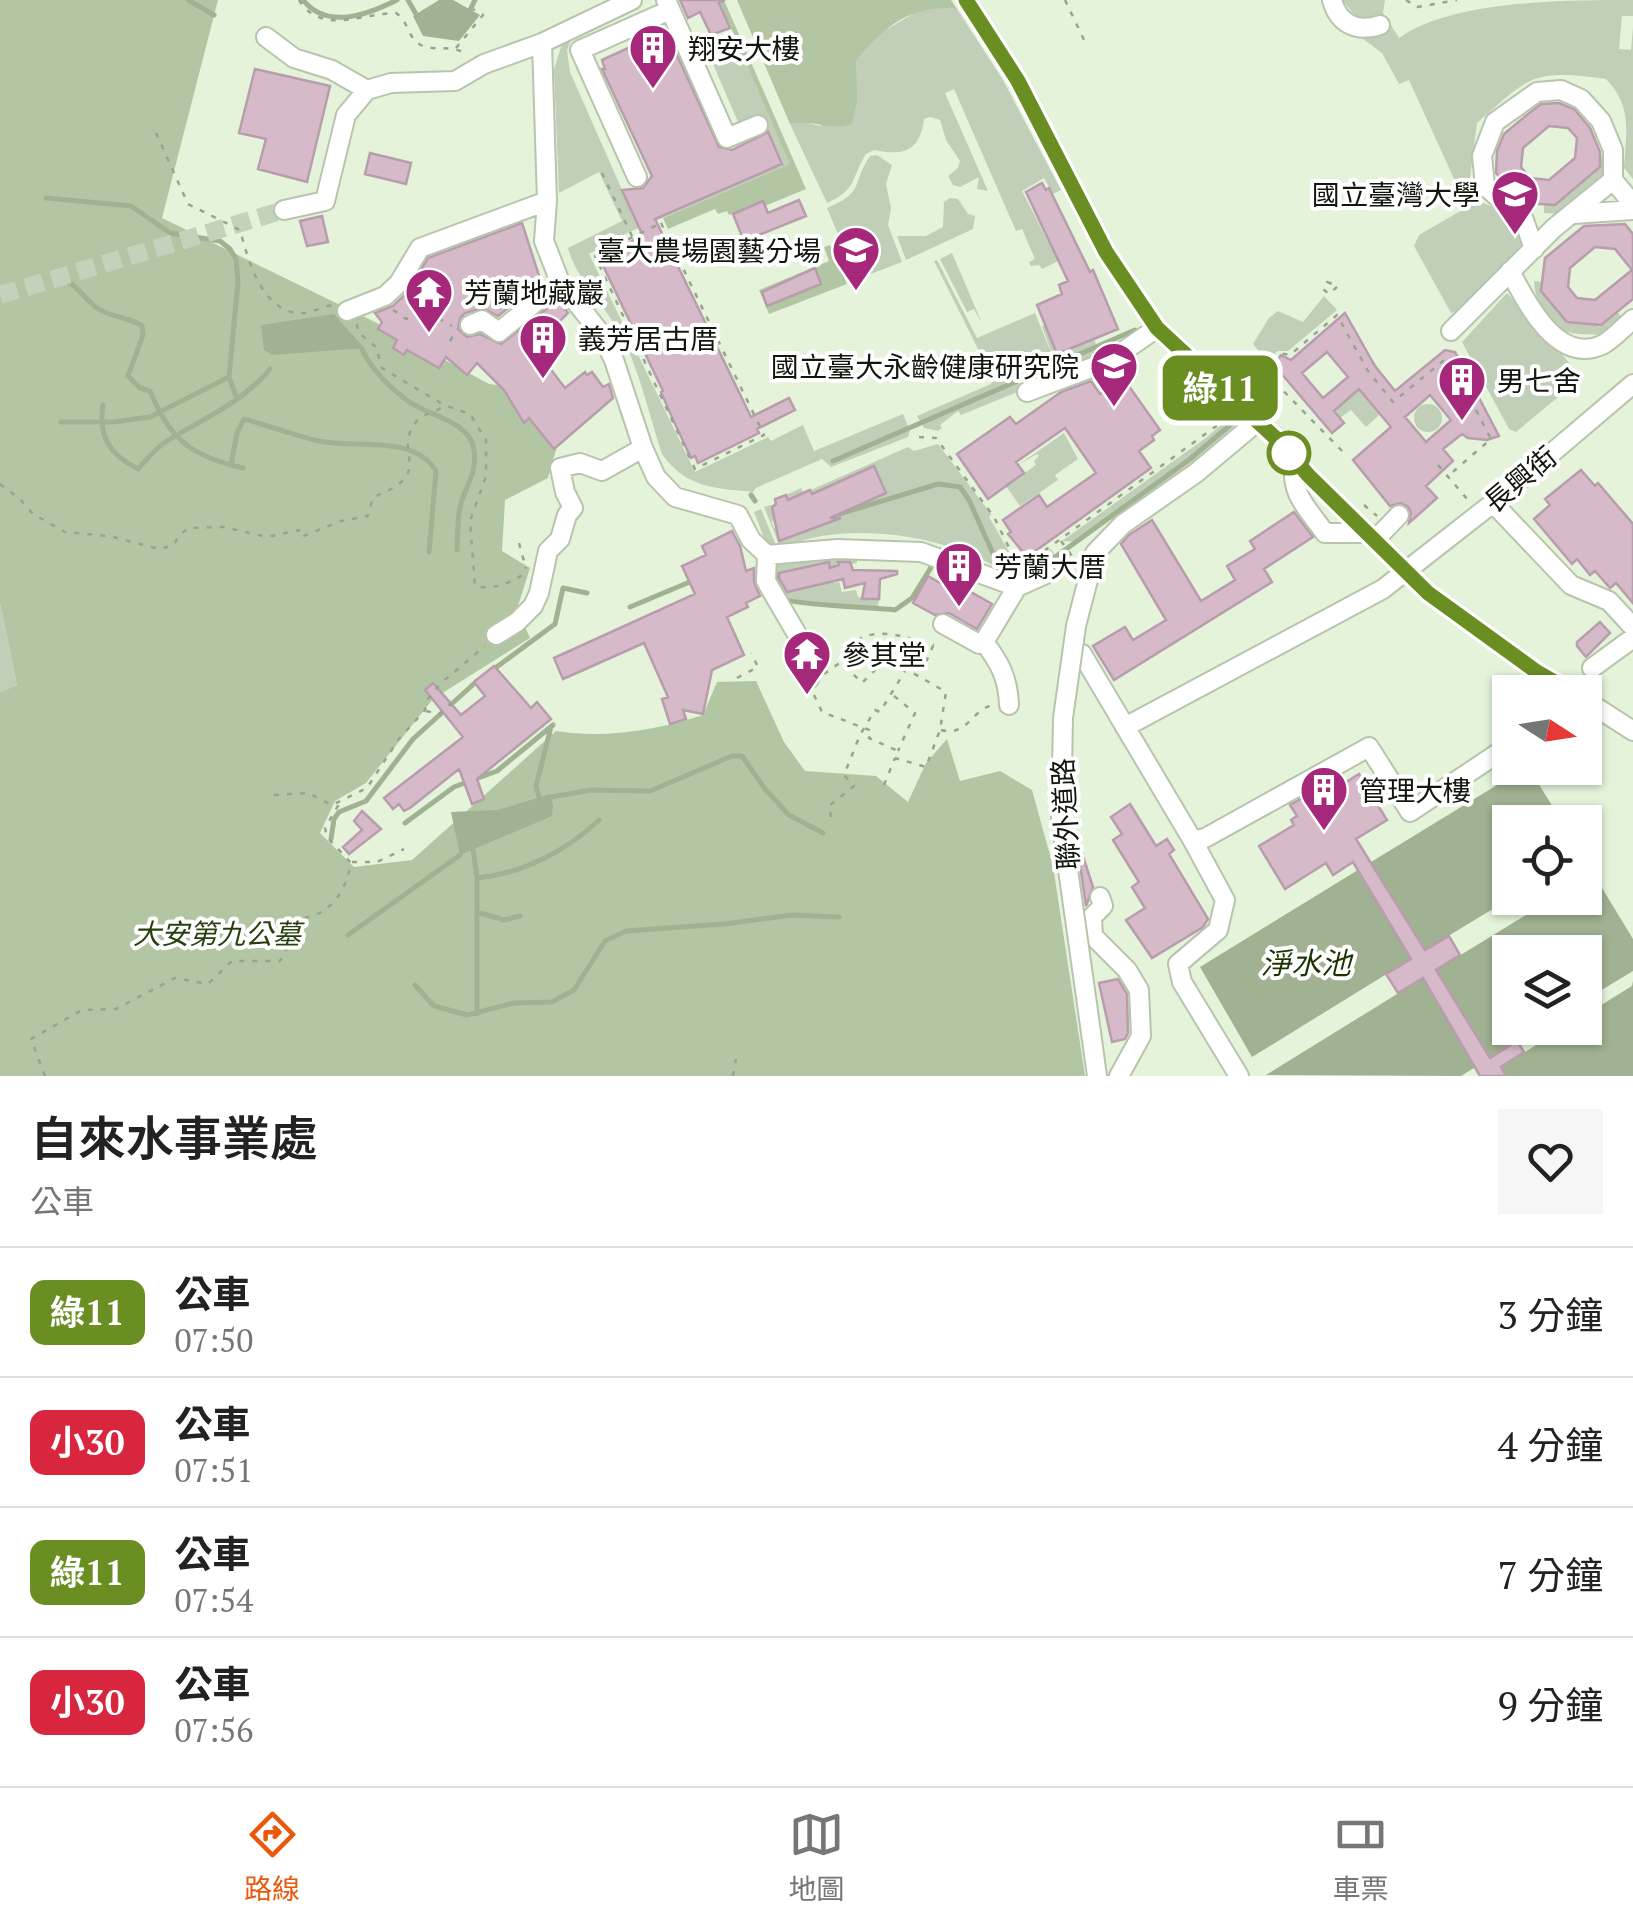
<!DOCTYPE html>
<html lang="zh-TW">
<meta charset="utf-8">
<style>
:root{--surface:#fff;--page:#f6f6f6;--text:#222;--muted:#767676;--line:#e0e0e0;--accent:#ea580c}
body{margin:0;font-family:"PT Serif","Noto Sans TC",serif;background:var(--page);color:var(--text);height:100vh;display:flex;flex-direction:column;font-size:38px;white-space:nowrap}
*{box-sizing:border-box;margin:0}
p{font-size:32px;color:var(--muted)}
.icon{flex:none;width:55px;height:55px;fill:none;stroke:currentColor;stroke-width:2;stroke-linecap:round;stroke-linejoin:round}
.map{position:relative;height:1076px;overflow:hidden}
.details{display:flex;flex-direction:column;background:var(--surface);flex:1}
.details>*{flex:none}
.badge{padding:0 20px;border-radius:15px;font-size:35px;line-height:65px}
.needle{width:65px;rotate:102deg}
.fabs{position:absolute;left:1492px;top:675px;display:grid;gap:20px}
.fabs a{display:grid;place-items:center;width:110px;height:110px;border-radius:0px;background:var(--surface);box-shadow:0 2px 8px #0004;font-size:50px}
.map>.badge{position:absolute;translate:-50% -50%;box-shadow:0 0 0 5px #fff}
.round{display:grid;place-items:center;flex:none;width:105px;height:105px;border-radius:0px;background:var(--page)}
.headline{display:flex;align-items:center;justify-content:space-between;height:170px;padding:0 30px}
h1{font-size:48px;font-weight:600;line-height:75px}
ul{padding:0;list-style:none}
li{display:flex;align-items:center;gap:30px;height:130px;padding:0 30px;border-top:2px solid var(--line)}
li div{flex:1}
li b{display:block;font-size:38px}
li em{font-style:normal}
li .badge{min-width:110px;font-weight:700;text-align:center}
.dock{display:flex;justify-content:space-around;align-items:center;height:140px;border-top:2px solid var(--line);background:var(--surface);font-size:28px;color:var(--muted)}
.dock a{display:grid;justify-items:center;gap:5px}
.dock .on{color:var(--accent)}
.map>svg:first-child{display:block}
.green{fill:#c2cfb8}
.forest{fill:#b3c6a4}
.water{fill:#a0b291}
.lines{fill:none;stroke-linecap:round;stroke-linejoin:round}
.stream{stroke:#a0b291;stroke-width:5}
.building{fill:#d7bac9;stroke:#b89dac;stroke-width:2.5;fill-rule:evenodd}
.minor-tunnel{stroke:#c4d2bb;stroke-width:18;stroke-dasharray:18 9;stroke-linecap:butt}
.minor-casing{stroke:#b7c5ac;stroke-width:22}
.path{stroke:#98a490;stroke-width:2.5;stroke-dasharray:5 8;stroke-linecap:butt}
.minor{stroke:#fff;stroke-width:18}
.minor-bridge-casing{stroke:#b7c5ac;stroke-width:22;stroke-linecap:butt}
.minor-bridge{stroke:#fff;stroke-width:18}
.line-casing{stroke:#fff;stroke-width:22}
.line{stroke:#6b8e23;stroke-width:15}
.stop-dot{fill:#fff;stroke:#6b8e23;stroke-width:5}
.labels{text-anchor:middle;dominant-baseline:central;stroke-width:8;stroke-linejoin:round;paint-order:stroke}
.poi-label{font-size:28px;fill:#12170e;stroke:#fff;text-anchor:start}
.street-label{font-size:28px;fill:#12170e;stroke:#fff}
.park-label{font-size:28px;font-style:italic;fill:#28400e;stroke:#fff}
.water-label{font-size:30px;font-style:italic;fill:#1c3401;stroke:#fff}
</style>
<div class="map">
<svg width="1633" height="1076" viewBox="0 0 1633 1076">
<rect width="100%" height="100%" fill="#e4f3d9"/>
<path class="green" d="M1342,0h43l-2,13 16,25c53,-38 167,-38 234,-38v16h-11l-3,33 12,1 2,-23v152l-9,-11c2,-36 9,-61 -18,-89 -74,-10 -76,-3 -129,44l-8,63 -9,6 -51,-112 -10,4 -17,-31 -20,-15 24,-7 -8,-17 -10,4 -13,-2z
M935,7l22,2 46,71 58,110 -8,4 -9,-16 -22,13 36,70 -16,8 -3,-4 -8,1 -2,-4 6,-3 -13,-30 -6,2 -62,-142 -9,4 43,98 -11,-2 2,-12 -19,10 -7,-2 -5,-9 10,-8 2,-7 -14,-21 -6,-20 -10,-3 -6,2c-4,33 -21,37 -50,31l-8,4c-15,24 -9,36 -39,49l-37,-79 11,-3 19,5 35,-45 1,-19 21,-27 46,-27z
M572,38l-5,12 3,22 68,154 143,-62 -23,-50 -20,8 -31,-72 29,-12 55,126 -162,68 -40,22 106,218 73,-35 3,4 32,-16 11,26 89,-37 7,17 -2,6 -77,30 -9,-8 -66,29 -3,4c-39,-4 -67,-4 -91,-38 -13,-39 -22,-83 -41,-119 -16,-30 -44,-54 -53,-87l54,-27 -23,-49 -40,21 -5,-124 8,-25z
M877,155l15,10 -6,19 5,24 -3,17 14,37 -42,16 -4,-1 -29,-69c38,-16 24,-23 43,-52z
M1601,157h7l1,15 -48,42 -17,-1v-9l5,-2 4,4 48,-40 -3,-5z
M950,198l8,1 10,15 7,2 -2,13 -67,31 -9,-24h29l17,-9 1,-25z
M1476,202c21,1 42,24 50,43l-69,66 -6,2 -37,-67 5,-11z
M952,253l30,70 -8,-14 -7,3 -27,-53z
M937,260l40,78 58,-25 20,49 -13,-36 3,-1 12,29 37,-15 7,19 -140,57 -3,-4 -18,14 2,3 -4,3 -14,-3 -7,-12 74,-32 2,-5 -59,-118z
M1534,281l9,1 -2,9 27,33 5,-4 22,2 4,5 18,-15 5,5 -22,18c-10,-1 -22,0 -32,-3 -20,-5 -34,-32 -34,-51z
M1507,293l75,84 -66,55 -7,-3 -47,-87z
M1324,296l13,14 -49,41h-10l-12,9 -13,-16 16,-26 9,-7 25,11z
M1354,383l26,31 -14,13 -15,-17 -11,8 -6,-7 19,-16z
M1414 418a14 14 0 1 1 28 0a14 14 0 1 1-28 0Z
M1231,416l7,7 -47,40 -112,79 -17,-1 145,-104z
M1064,433l14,26 -23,16 3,5 -38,26 -14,-20 30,-21 -2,-4 5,-5 -2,-2 -19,11z
M938,444l53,70 -2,3 26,45 20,-2 16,-11 7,10 -12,9 -35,9c-48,-36 -130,-51 -189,-41 -15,2 -31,9 -46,13l-12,-11 -10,-26 7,-3 15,36 3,-1 -15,-37 7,-2 4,10 -3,8 2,5 10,-4 2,-29 15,-7 3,5 104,-46 6,4z
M857,554v9l-27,5 4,15 5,-1 3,10 14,-2 2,7 21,2 -1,7h-44l-49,-8 -13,-36z
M0,603l17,82 -17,7z"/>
<path class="forest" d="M0,0h218l-56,218 213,104 114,62 30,4 38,58 -9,32 -43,22 -3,51 28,17 -13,41 13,29 -97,61 -67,84 -31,18 -15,32 34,34 58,-7 144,-129c48,8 101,-1 147,-16l14,-33 39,-1 28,61 21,29 71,5 32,26 18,-39 21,-24 13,42 40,-10 32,19 21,76 32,210h-1085v-384l17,-7 -17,-82z
M719,0h5l82,189 -41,17 -2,-4 -34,13 -2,-4 -9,3 -3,-5 -47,20 -5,-11 127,-54z
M737,0h214l6,9c-45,-5 -75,18 -101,53l1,38 -5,24c-22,7 -41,-5 -62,0z
M830,245l17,39 -78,30 -10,-24 70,-29 -5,-14z"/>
<path class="water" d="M439,0h14l27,15 -21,26 -36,-5 -10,-20z
M334,314l30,34 -92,7 -8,-5 -3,-25z
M1525,768h4l33,54h-52l1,76 -86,52 -54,-88z
M550,794l3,11 -1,11 -92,39 -9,-43 47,-2z
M1358,870l53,89 -159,98 -52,-90z
M1593,873l40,66v32l-48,29v-48h-75v76h30l-50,30 -54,-88 118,-72h31v-20z
M1423,978l54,88 -16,10 -195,-1z
M1633,981v95h-127l-7,-8 65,-40h21v-13l47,-29z"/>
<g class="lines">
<path class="stream" d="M188,0l26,15
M303,0c24,30 64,15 94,0
M408,0l8,14
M470,10l5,-10
M46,198l85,8 39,27 50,8 10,8 6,10 2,23 -9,95
M59,278c18,5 24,20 38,30 14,10 31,8 45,18l1,9 -15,41 12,12 10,3c20,49 41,65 93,77
M362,349c8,19 29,40 46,52 20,15 63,20 66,49 3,22 -7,34 -13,53 -4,14 -3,32 -4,47
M103,405c-5,32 7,50 35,64 9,-10 18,-21 29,-28 37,-23 75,-38 103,-72
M244,419c26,7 50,16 75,22 36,8 95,-7 117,30l-7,81
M61,422h52l37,-5 79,-40 8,22
M833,461l302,-131
M231,465l6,-32 7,-14
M751,495l4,6
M839,514l99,-30 22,3 9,13 26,58 6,8 13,7 33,-10 143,-104 45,-38
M774,569c2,8 5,24 11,30 4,5 96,9 110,11l17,-12 23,-37
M630,607l62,-26
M490,672l65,-48 8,-36 24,5
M539,797l-3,-11 15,-59
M551,797l40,-7 59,1 82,-35h10l23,33 24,26 34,18
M405,823l49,-36 43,-16 56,-46
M331,839l3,-20 5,-7 27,-11 47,-62 64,-58
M473,849l4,29v136
M478,878c46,-5 88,-27 121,-58
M477,912l27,8 16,-4
M348,935l112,-80
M415,985l19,21 33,9 47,-12 38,-1 22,-12 31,-49 21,-10 98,-7 68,-9 47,2"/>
</g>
<path class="building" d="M680,0h45l-6,3 11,25 -19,7 -11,-23 -12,6z
M655,31v4l11,-4 53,116 13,3 36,-18 14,32 -127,55 96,198 38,-19 6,12 -38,19 2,4 -61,30 -3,-7 -4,2 -20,-43 -10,-23 2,-1 -64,-134 44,-21 -21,-46 21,-2 9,-12 -50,-107h3l-3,-9 35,-16 -3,-4z
M255,69l75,17 -23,96 -49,-13 8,-30 -27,-6z
M1559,103l15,6 16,19 10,24v15l-45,38 -31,-2 -28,-30 1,-22 7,-17 24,-20 13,-10zM1549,126l19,2 9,10 -2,20 -26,22 -19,-2 -9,-11 2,-19z
M370,153l41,10 -5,21 -41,-10z
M1042,183l4,7 3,-2 41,84 3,-2 25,59 -61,25 -20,-49 25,-11 -3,-9 9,-4 -42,-89z
M799,200l7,16 -62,25 -11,-27 30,-13 5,12z
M322,216l6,26 -21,4 -7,-25z
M522,223l19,59 -43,34 -16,-8 -17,5 -5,5 -2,11 9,8 13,-3 21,10 57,-44 7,9 3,4 -16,16 10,13 -20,16 23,30 20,-16 2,3 5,-3 11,15 6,-3 4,14 -59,51 -25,-31 -5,5 -20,-33 -27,-27 -10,12 -21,-18 -7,11 -32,-18 -3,5 -11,-7 4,-8 -19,-11 4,-7 -7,-9 18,-7 15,-14 20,-34z
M1625,224l8,10v65l-32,26 -34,-3 -26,-31 4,-33 39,-32zM1595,247l20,2 17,21 -37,30 -18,-2 -9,-11 2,-19z
M815,268l6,16 -54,22 -5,-14z
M1345,313l30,53 20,25 50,-41 10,2 44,84 -12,4 -19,-2 -6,-4 -19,15 10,12 -27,25 11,12 -28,25 2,-11 -3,-5 -7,-4 -11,3 -37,-46 38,-33 -32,-38 -25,22 10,12 -12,10 -58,-68 7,-10 10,5zM1327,352l21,25 -25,21 -21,-25zM1430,395l21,25 -25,22 -21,-25z
M1091,381l9,13 15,-11 3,4 8,-5 34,48 -8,6 2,4 -15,11 12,17 -124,89 -19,-23 3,-2 -8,-12 36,-25 8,12 49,-34 -31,-45 -49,34 8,11 -36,26 -31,-45 53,-37 6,7 45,-32z
M874,466l12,27 -56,25h11l-62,23 -7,-34 4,-3 -1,-5 11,-4 2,5 22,-10 2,4z
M1581,470l14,16 3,-3 35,41v79l-17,-20 -6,5 -15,-17 -5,4 -13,-16 -5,5 -38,-45 16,-14 -5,-6z
M1294,512l19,25 -49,32 8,13 -158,98 -21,-34 32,-19 8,13 33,-20 -45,-76 8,-9 23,-15 49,81 34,-21 -8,-14 28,-17 -5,-8z
M732,531l8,15 6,25 8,-3v14l6,14 -14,7 2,4 -21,10 17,38 -32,15 -9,44 -20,-4 3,9 -16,5 -8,-25 6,-2 -24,-54 -81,36 -9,-21 141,-64 -13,-28 24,-11 -4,-9z
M829,562l1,6 9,-3 -1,-3h12l3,8 44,1v3l-17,5 -1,20h-17l3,-16 -20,5 -2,-9 -56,13 -8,-14v-5z
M928,576l12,7 4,-6 48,27 -15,25 -28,-16 -14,2 -22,-12z
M1600,622l10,11 -24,24 -9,-11v-4z
M494,666l37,42 6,-6 14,17 -74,60 7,20 -12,5 -13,-35 -49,39 -6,3 -5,-7 -6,5 -9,-11 79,-61 -38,-47 8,-7 28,32 24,-19 -11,-14z
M1359,774l28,46 -31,19 69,111 24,-14 11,19 -24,15 54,88 27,-17 7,11 -23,15 5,9h-26l-57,-98 -25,15 -12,-19 25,-15 -58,-97 -20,13 -7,-12 -41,26 -26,-43 35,-21 -3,-5 6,-4 -7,-11 43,-24 4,7z
M1130,804l26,42 11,-7 7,11 -5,4 39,65 -5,8 -51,31 -26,-38 19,-12 -13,-21 7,-5 -26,-42 9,-6 -11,-17z
M362,811l19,18 -32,25 -6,-7 19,-17 -8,-9z
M1081,850l12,37 -7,19 -8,-55z
M1118,979l9,15 1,39 -3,6 -13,3 -13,-59z"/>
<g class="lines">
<path class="minor-tunnel" d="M0,295l284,-85"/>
<g class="minor-casing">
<path id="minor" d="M666,0l61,138 31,-13
M966,0l52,81 88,171 51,76 119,110 32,37 120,118 109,79 35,20
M1332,0c6,23 24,33 48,25
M266,37l28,21 38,12 35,20
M542,43l5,158 -3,40 16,41 42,53 12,25 29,88 13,29 19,20 63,18 13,25 16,15 70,-6 84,3 96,35
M637,177l-57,-127 90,-40
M284,210l41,-9 21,-86 21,-25 24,-7 64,-2 29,-17 58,-21 90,-43
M1574,214l59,-4
M1534,249l-10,-29 -39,-34 -3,-30 13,-34 42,-30 24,-2 20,9 20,22 12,29v30l20,24
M1510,271c16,31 47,94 92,74 10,-5 22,-18 31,-26
M347,311l38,-15 14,-13 21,-35 127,-47
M470,325l12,-5 17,12 61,-50
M1451,331l103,-103 59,-48
M1027,392l82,-31 48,-33
M1295,459c-6,35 11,47 30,74h43
M1493,503l78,82 38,16 24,26
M1375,540l24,-25
M767,555l-1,26 32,55 5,20v17l6,6
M943,624l36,20 5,-2 33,-55 29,-13
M1076,626l19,-73 28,-29 73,-51 62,-52
M496,635l21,-13 16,-16 6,-13 9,-42 12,-12 7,-24 6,-7 -8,-16 -5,-24 20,-5 22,8 41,-23
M984,642c16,21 24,36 25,63
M1082,654l111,187 32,59 -7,30 -40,34 4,18 57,94
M1592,668l41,-30
M1585,700l48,31
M1125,727l258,-138 110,-86 140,-119
M1193,841l12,-3 164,-91 41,65 100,-67
M1100,897l3,9 -11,11 1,19 34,34 12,20 2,46 -22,40
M1087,1004l10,72"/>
</g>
<path class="path" d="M299,0c22,36 64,13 97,13 13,8 12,28 27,33 14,5 28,-1 42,7
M1065,0l21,44
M1406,0l11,7 40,-7
M456,48l27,-33 -10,-6
M156,133l32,71 52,26c8,29 20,77 56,83 11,2 25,-6 37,-8
M602,173l30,63
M661,223l103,212 -69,34 -100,-213z
M1327,282l11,4 -9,8 -6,-5z
M393,310l13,9 20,-8 26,15
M357,324l1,8 18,15 6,21 62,37 26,9 16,26v36l-16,45 5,65c19,4 33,-2 49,-12l2,-7
M450,341l6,-10
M919,437l17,1 58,79 21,43 18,-1 193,-140
M1342,451l-81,-83 18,-15 11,2 47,-40 31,56 25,31 50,-41 9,3 39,75 -43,37
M1438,465l30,35
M0,484l20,15 13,15 32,18 44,4 51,13 14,-4 5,-10 10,-7 35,-1 43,10 32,-7 2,7 40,-16 27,-5 5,-19c65,-24 18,-43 43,-75 7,-10 19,-8 27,-16
M1364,505l13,11
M1061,541l11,15
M519,543l6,22
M842,661c5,-6 11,-17 16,-21 20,-14 55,-1 76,5
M926,662l10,-23
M824,674l17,-12 21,21 25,-25 59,34 -6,38 -14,37 -31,-9
M737,678l21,-11 -7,-14
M814,695l8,17 50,19 -3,7 29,13
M894,696l21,17 -17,38
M426,711l13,3 11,-10 7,8
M941,730c26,7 30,-19 51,-25
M884,785l11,-27
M274,795l34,-2 24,12 35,-17 31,-48 27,-30 3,-11 12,-15 45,-38
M831,817l-2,-11 25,-20 -10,-11 16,-40 15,-25 5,2 25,-41
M352,862h25l27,-13
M45,1076l-14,-37 51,-29 34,-1 59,-31 33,6 24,-23h48l23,-43c29,-4 43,-28 48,-55l-24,-26 -2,-9 14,-24
M733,1076l3,-17"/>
<use href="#minor" class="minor"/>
<g class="minor-bridge-casing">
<path id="minor-bridge" d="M1076,626l-13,92 -2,102 26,184"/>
</g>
<use href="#minor-bridge" class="minor-bridge"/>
</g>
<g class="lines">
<g class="line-casing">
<path id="line" d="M966,0l52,81 88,171 51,76 125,116 26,31 120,118 109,79 35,20"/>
</g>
<use href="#line" class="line"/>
</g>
<defs>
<g id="building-pin" transform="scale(2.5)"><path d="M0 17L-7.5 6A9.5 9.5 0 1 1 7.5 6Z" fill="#a5287b" stroke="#fff"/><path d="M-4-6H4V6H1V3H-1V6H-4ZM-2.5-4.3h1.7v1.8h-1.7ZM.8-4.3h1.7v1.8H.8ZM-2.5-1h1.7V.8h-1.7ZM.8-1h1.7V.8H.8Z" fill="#fff"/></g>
<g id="university-pin" transform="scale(2.5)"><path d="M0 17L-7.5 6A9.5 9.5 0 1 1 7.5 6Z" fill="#a5287b" stroke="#fff"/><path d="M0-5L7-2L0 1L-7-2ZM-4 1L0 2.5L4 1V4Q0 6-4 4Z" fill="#fff"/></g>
<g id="temple-pin" transform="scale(2.5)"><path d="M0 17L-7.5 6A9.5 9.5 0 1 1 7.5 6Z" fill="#a5287b" stroke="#fff"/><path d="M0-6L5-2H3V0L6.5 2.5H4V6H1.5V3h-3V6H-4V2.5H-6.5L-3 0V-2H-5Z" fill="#fff"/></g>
</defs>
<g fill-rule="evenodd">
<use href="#building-pin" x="653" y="48"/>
<use href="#university-pin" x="1515" y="194"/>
<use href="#university-pin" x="856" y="250"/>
<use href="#temple-pin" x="429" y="292"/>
<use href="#building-pin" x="543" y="338"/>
<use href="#university-pin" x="1114" y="366"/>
<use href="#building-pin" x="1462" y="380"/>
<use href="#building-pin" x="959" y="566"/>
<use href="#temple-pin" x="807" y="654"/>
<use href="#building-pin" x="1324" y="790"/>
</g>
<circle class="stop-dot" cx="1289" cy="453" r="20"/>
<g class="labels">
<g class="poi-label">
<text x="688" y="48">翔安大樓</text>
<text x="1480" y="194" text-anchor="end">國立臺灣大學</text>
<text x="821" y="250" text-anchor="end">臺大農場園藝分場</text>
<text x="464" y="292">芳蘭地藏巖</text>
<text x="578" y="338">義芳居古厝</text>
<text x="1079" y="366" text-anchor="end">國立臺大永齡健康研究院</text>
<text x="1497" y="380">男七舍</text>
<text x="994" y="566">芳蘭大厝</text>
<text x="842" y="654">參其堂</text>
<text x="1359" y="790">管理大樓</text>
</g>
<g class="street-label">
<text transform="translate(1520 479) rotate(-40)">長興街</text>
<text transform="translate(1065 814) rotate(-93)">聯外道路</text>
</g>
<g class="park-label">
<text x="217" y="933">大安第九公墓</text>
</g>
<g class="water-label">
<text x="1306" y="963">淨水池</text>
</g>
</g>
</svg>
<div class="fabs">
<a><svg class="needle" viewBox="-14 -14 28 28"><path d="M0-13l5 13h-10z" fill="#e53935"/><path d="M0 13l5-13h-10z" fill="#767676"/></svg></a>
<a><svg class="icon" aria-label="locate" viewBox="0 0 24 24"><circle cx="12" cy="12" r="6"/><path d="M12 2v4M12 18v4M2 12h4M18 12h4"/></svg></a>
<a><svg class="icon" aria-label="layers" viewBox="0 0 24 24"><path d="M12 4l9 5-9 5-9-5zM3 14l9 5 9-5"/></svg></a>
</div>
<b class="badge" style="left:1220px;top:388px;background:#6b8e23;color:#fff">綠11</b>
</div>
<section class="details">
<div class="headline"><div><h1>自來水事業處</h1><p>公車</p></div><a class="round"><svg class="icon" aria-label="heart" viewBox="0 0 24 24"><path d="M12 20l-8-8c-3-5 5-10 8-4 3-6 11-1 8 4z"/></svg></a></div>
<ul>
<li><span class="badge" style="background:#6b8e23;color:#fff">綠11</span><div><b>公車</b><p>07:50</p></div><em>3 分鐘</em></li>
<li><span class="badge" style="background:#d7263d;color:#fff">小30</span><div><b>公車</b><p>07:51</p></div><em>4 分鐘</em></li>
<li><span class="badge" style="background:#6b8e23;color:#fff">綠11</span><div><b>公車</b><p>07:54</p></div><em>7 分鐘</em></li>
<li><span class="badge" style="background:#d7263d;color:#fff">小30</span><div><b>公車</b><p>07:56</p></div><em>9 分鐘</em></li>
</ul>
</section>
<nav class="dock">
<a class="on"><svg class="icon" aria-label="directions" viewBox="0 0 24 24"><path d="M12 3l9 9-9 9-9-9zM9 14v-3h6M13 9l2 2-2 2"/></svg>路線</a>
<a><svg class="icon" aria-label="map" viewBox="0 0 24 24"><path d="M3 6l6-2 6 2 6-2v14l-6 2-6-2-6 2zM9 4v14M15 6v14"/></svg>地圖</a>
<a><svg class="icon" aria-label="tickets" viewBox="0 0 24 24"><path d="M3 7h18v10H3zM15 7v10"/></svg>車票</a>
</nav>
